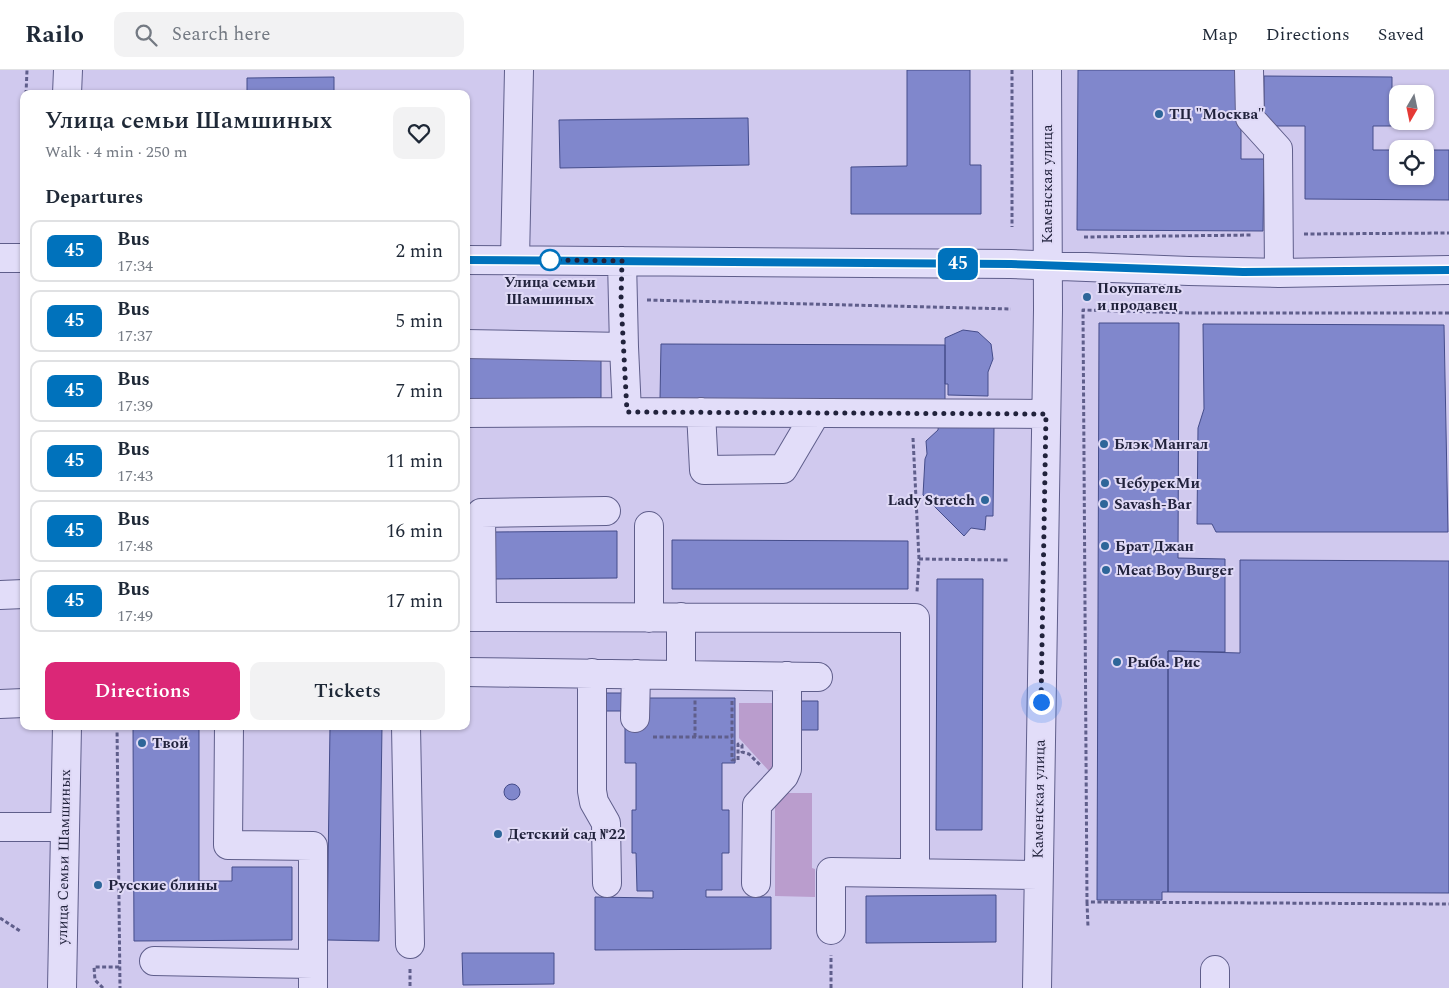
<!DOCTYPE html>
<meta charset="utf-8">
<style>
:root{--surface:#fff;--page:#f2f2f3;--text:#1f2937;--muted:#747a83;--line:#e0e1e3;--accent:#db2777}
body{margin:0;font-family:Spectral,serif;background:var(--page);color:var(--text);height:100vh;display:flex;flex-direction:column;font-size:19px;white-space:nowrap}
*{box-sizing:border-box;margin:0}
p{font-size:16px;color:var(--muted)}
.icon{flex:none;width:28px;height:28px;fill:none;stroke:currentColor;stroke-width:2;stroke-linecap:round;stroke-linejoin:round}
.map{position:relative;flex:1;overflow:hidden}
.drawer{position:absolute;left:20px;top:20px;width:450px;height:640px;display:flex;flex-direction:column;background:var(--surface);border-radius:10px;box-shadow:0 1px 4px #0004}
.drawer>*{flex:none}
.badge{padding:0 10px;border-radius:8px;font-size:18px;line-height:32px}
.needle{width:32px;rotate:189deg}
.tools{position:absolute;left:1389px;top:15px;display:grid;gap:10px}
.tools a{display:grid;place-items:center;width:45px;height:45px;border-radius:10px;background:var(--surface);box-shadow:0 1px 4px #0004;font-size:25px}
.you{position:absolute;width:25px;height:25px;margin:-12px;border:4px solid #fff;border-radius:50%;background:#1a73e8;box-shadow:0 0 0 8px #1a73e833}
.map>.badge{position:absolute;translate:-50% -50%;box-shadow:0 0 0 2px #fff}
h2{padding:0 25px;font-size:19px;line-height:45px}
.round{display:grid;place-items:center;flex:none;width:52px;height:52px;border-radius:10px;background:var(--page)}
.summary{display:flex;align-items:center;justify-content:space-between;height:85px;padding:0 25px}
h1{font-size:24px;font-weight:600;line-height:38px}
.cta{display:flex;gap:10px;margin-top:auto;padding:10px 25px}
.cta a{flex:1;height:58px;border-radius:10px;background:var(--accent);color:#fff;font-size:20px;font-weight:600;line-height:58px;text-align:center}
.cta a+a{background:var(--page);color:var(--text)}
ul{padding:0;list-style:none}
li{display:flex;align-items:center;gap:15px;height:62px;margin:0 10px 8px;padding:0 15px;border:2px solid var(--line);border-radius:10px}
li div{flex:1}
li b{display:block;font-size:19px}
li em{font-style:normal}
li .badge{min-width:55px;font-weight:700;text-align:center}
header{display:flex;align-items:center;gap:30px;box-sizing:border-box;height:70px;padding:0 25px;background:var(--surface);border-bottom:1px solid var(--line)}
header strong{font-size:24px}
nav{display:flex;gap:28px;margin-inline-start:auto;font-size:18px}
.search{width:350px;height:45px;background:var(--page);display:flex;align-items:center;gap:12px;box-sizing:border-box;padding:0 18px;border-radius:10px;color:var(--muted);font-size:19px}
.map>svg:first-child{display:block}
.green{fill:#ba9dcd}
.building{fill:#8087cc;stroke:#444c8a}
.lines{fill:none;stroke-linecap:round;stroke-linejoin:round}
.minor-casing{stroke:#5f5e8b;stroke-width:30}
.path{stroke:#5f5e8b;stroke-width:3;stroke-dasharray:4 2.5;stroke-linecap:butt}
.minor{stroke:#e2ddf9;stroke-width:28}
.line-casing{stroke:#fff;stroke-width:11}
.line{stroke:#0072bc;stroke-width:8}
.walk{stroke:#21223c;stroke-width:5;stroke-dasharray:0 9}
.poi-dot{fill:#2e6699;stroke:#dfd9f6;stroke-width:2}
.stop-dot{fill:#fff;stroke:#0072bc;stroke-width:2.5}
.labels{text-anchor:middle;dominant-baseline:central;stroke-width:4;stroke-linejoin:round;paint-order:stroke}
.poi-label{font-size:15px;font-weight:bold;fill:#21223c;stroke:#dfd9f6;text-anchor:start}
.street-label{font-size:15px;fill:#21223c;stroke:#dfd9f6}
.stop-label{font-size:15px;font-weight:bold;fill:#21223c;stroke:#dfd9f6}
</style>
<header>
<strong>Railo</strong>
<div class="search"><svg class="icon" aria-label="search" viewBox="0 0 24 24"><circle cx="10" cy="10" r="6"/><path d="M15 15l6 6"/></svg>Search here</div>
<nav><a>Map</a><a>Directions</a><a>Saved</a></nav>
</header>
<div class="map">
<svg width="1449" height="918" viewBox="0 0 1449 918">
<rect width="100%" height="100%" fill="#d0c9ee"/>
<path class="green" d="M739,633h35v62l-5,6 -30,-33z
M784,723h28v75l3,1v28l-40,-1v-92z"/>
<path class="building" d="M907,0h63v95h11v49h-130v-47l56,-1z
M1078,0h163v89h23l-1,72 -186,-1z
M1264,6l128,1v49h-19v24h25v26h27v-26h24v50l-144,-1v-73h-41z
M334,7v17h-87v-16z
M748,48l1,47 -189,3 -1,-48z
M1099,253h80l-1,235 47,1v93l-57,-1v241h-6v8h-65z
M1203,254l241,1 4,207h-232l-4,-8h-15l1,-96 6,-19z
M963,260l15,2 13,12 2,15 -5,13v24l-40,-1v-11h-3v-46z
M661,274l284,1v55l-285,-1z
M601,280v48l-135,1v-48z
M939,348l55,9 -1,89h-7l-1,14 -14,-2 -7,8 -41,-41 2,-36 2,-5 -1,-13 12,-11z
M617,461v47l-124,1v-47z
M672,470l236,1v48h-236z
M1240,490l209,1v332l-281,-1v-241l72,2z
M937,509h46l-1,251h-46z
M602,623h21v18h-21z
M646,628h89v65h-13v47h7v43h-7v37h-16v7h65v52l-176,1v-53l58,1v-7h-16l-1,-38h-4v-43h4v-47h-11v-45z
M797,631h21v29h-21z
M133,656h66v155h33v-14h60v73l-158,1z
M330,656h52l-3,215 -52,-1z
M504 722a8 8 0 1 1 16 0a8 8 0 1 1-16 0Z
M996,825v47l-130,1v-47z
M462,883h92v31l-91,1z"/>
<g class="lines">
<g class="minor-casing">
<path id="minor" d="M1249,0l1,48 28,31 1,124
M67,24l1,-24
M0,188h24
M466,190l545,4 178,7 90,2 170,-3
M515,190l4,-190
M622,191l2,86
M466,274l158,3 3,65 419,2
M701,342l3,58 79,-1 33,-56
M466,343l161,-1
M0,525l24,-1
M466,547l449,1v255
M482,547l-1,-104 125,-2
M649,548v-92
M466,602l352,5
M592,603v118l2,11 12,21 1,60
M681,605v-58
M0,634l24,-1
M635,648l1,-44
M229,656l-1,119 85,1v142
M406,656l4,218
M0,757h65
M756,813l1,-78 27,-29 3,-7v-93
M831,860v-58l207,3
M154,891l159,3
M62,918l5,-262
M1037,918l11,-678 -1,-240
M1215,918v-18"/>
</g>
<path class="path" d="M1012,0v157
M26,24l1,-24
M23,162l1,-49
M1304,164l145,-1
M1084,167l169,-2
M23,213v12
M647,230l364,9
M1449,243h-257l-109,-3 4,592 362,2
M913,368l6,121 -2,33
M919,489l89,1
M732,631v59h6v-16l4,1v7l7,2 11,11
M117,656l3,262
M653,667h79
M695,667v-37
M1087,832l1,25
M0,848l20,13
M410,899v19
M103,918l-8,-8 -1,-13h26
M831,918v-33"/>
<use href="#minor" class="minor"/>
</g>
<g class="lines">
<g class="line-casing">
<path id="line" d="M466,190l545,4 232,8 206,-2"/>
</g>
<use href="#line" class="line"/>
<path class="walk" d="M550,190l72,1 -1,39 6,112 419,2 -5,288"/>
</g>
<g class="poi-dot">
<circle cx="1159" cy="44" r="5"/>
<circle cx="1087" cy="227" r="5"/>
<circle cx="1104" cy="374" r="5"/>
<circle cx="1105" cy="413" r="5"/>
<circle cx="985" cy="430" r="5"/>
<circle cx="1104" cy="434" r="5"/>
<circle cx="1105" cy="476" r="5"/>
<circle cx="1106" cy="500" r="5"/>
<circle cx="1117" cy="592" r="5"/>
<circle cx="142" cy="673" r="5"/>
<circle cx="498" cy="764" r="5"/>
<circle cx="98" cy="815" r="5"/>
</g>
<circle class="stop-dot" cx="550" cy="190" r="10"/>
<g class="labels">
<g class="poi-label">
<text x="1169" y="44">ТЦ "Москва"</text>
<text x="1097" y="218">Покупатель<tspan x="1097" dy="17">и продавец</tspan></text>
<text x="1114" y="374">Блэк Мангал</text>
<text x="1115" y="413">ЧебурекМи</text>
<text x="975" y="430" text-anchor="end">Lady Stretch</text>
<text x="1114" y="434">Savash-Bar</text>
<text x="1115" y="476">Брат Джан</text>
<text x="1116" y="500">Meat Boy Burger</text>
<text x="1127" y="592">Рыба. Рис</text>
<text x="152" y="673">Твой</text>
<text x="508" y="764">Детский сад №22</text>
<text x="108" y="815">Русские блины</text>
</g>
<g class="street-label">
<text transform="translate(1047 114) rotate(-90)">Каменская улица</text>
<text transform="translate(1039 729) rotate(-89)">Каменская улица</text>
<text transform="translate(64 787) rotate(-89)">улица Семьи Шамшиных</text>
</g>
<g class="stop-label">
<text x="550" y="212">Улица семьи<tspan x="550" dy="17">Шамшиных</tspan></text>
</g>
</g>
</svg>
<div class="tools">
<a><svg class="needle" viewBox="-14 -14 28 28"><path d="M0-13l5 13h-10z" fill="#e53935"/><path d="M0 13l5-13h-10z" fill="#747a83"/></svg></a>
<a><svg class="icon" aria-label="locate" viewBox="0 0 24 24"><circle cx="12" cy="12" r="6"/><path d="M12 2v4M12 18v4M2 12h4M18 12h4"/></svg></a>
</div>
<div class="you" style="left:1041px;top:632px"></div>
<b class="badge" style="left:958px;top:194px;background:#0072bc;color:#fff">45</b>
<section class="drawer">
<div class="summary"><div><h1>Улица семьи Шамшиных</h1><p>Walk · 4 min · 250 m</p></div><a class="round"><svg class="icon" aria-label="heart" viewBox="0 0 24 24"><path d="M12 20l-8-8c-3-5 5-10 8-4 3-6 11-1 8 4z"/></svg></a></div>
<h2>Departures</h2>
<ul>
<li><span class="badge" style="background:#0072bc;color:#fff">45</span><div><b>Bus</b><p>17:34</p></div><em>2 min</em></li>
<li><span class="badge" style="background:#0072bc;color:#fff">45</span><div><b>Bus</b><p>17:37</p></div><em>5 min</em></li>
<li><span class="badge" style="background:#0072bc;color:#fff">45</span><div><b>Bus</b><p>17:39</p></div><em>7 min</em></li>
<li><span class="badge" style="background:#0072bc;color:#fff">45</span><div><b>Bus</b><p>17:43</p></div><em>11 min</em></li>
<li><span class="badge" style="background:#0072bc;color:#fff">45</span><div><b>Bus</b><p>17:48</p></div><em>16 min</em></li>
<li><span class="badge" style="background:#0072bc;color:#fff">45</span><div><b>Bus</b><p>17:49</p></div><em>17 min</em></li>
</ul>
<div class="cta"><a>Directions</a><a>Tickets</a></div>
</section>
</div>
